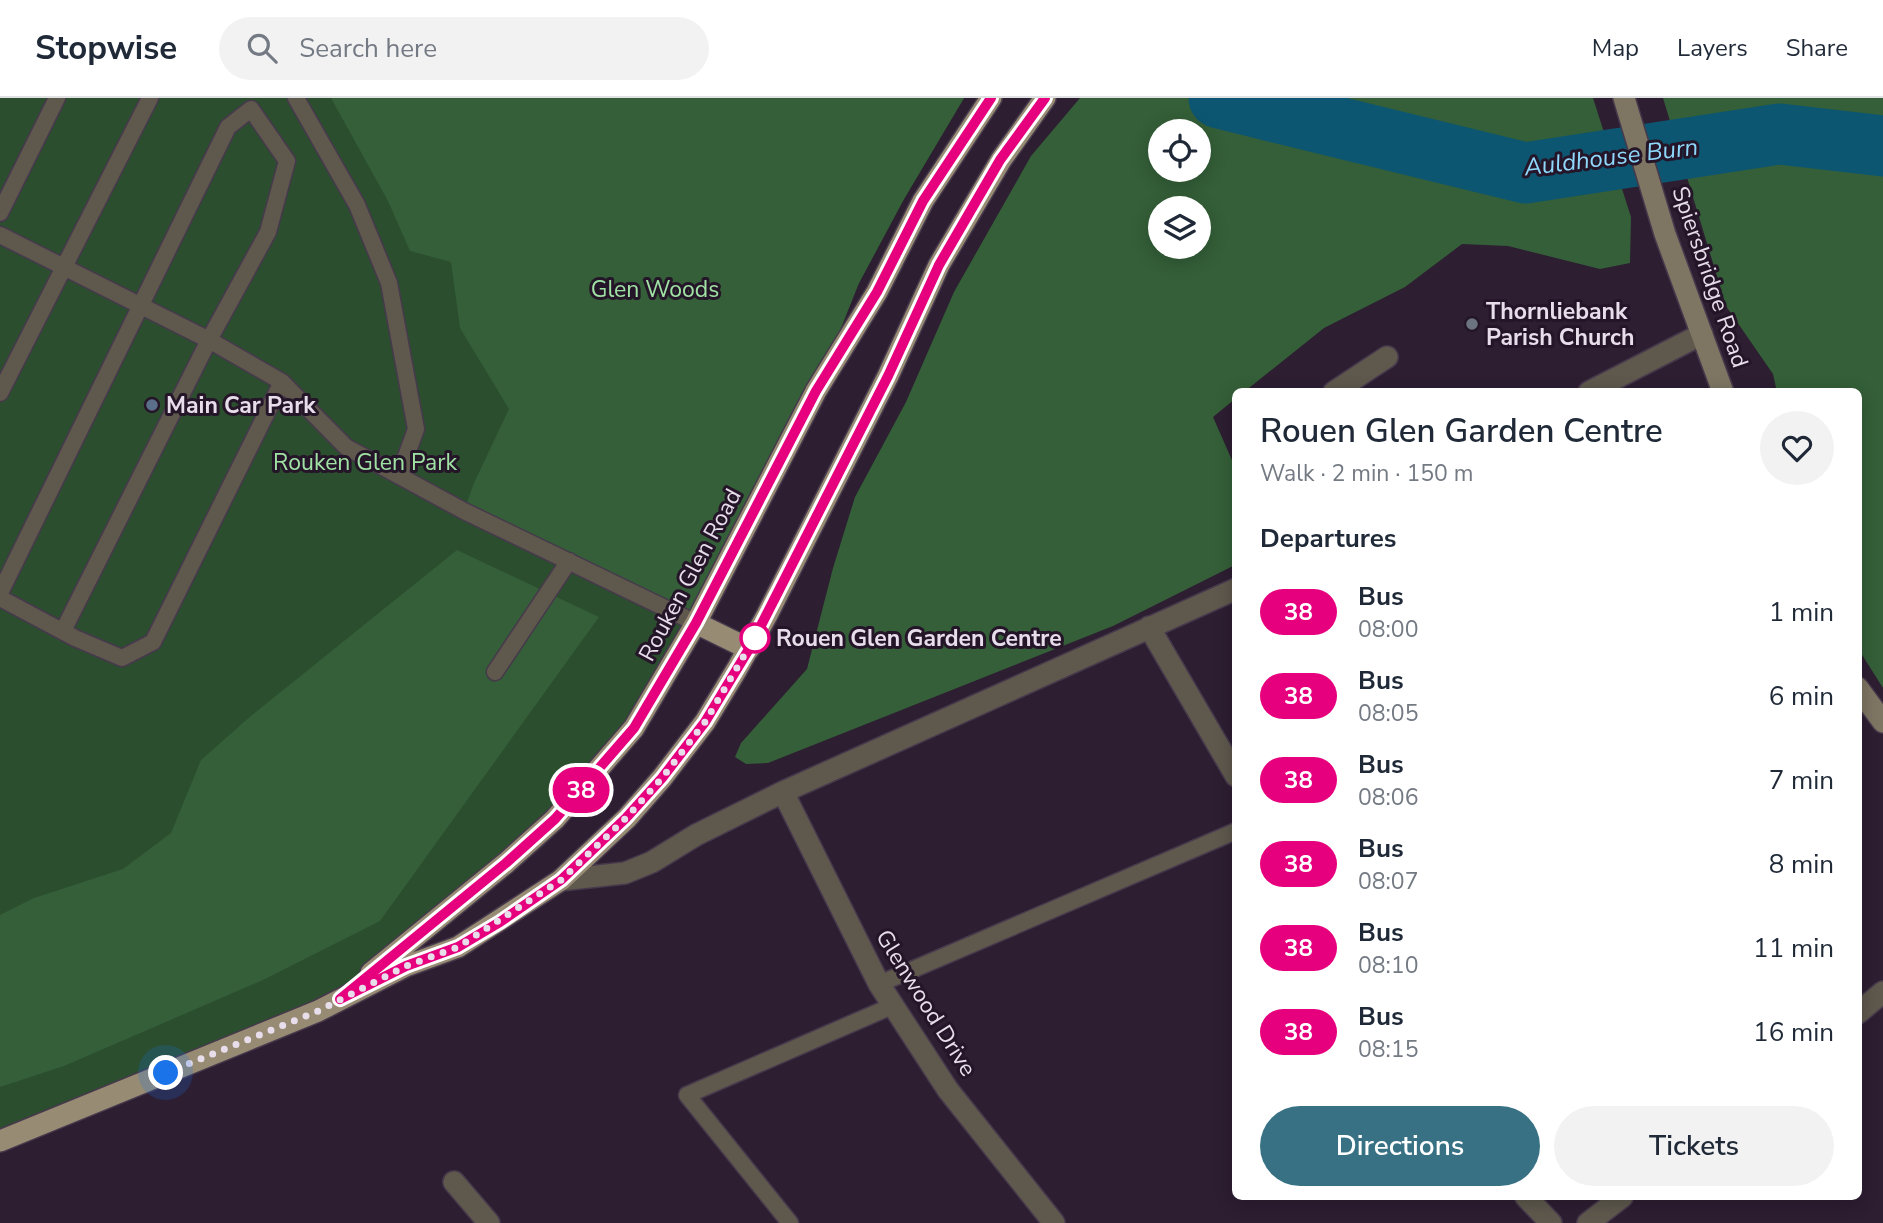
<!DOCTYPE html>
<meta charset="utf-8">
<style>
:root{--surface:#fff;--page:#f2f2f3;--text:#1f2937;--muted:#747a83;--line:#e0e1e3;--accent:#387184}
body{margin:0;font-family:"Nunito Sans",sans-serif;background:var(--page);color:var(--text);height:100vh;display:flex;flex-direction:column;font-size:26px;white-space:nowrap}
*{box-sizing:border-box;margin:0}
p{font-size:23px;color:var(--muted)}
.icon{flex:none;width:38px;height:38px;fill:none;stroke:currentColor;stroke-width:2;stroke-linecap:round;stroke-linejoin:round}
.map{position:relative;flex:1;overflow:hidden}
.panel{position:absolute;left:1232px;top:290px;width:630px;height:812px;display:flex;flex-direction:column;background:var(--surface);border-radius:10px;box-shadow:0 4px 18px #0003}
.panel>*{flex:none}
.badge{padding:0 14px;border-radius:23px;font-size:24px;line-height:46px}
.buttons{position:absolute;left:1148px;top:21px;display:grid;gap:14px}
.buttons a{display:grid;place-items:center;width:63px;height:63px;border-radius:50%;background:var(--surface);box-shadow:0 4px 18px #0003;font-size:35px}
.you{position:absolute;width:35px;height:35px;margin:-18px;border:5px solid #fff;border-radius:50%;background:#1a73e8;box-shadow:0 0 0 10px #1a73e833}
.map>.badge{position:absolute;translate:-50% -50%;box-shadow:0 0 0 4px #fff}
h2{padding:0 28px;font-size:26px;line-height:63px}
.round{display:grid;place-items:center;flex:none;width:74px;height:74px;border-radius:37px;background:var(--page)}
.headline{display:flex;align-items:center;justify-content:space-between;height:119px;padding:0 28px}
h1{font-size:33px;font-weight:600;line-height:52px}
.primary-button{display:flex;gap:14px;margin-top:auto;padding:14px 28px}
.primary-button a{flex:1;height:80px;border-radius:42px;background:var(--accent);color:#fff;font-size:28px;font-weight:600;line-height:80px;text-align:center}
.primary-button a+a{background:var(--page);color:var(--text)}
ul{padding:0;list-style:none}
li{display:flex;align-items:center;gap:21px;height:84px;padding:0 28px}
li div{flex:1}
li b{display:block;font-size:26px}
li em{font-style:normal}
li .badge{min-width:77px;font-weight:700;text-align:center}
header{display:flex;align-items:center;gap:42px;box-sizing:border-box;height:98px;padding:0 35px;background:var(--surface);border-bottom:2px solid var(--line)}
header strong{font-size:33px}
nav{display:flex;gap:38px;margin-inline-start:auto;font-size:24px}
.search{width:490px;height:63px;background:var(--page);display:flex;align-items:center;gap:18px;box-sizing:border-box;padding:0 24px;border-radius:38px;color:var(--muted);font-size:26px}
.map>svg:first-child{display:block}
.green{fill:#2b4e2e}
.forest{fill:#345f38;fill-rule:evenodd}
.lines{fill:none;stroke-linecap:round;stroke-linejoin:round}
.river{stroke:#0d5671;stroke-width:61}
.lane-casing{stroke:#47394c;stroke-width:19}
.street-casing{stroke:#47394c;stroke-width:24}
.secondary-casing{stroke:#47394c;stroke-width:24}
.primary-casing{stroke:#47394c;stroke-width:24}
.lane{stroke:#5e584d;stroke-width:16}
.street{stroke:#5e584d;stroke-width:21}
.secondary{stroke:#7e7563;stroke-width:21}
.primary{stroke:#978b74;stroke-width:21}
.line-casing{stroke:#fff;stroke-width:16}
.line{stroke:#e6007e;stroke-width:10}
.walk{stroke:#e8deeb;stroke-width:7;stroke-dasharray:0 12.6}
.worship-dot{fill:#6b7280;stroke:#241528;stroke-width:2.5}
.service-dot{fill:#5c6f8a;stroke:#241528;stroke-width:2.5}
.stop-dot{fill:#fff;stroke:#e6007e;stroke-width:3.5}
.labels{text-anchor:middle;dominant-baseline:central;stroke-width:6;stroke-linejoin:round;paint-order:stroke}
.street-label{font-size:23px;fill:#e8deeb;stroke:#241528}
.park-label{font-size:23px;fill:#9fe2a3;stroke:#241528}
.poi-label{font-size:23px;font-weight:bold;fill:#e8deeb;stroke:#241528;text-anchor:start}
.stop-label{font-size:23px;font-weight:bold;fill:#e8deeb;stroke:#241528;text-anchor:start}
.water-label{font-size:24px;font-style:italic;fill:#8fd8fb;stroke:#241528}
</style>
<header>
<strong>Stopwise</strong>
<div class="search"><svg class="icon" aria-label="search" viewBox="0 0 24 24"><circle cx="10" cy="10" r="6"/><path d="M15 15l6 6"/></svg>Search here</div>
<nav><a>Map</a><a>Layers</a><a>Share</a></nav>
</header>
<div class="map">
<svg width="1883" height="1125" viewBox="0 0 1883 1125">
<rect width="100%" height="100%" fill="#2d1e32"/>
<path class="green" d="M0,0h964l-60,101 -45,84 -198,401 -65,90 -181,164 -97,73 -318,130z"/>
<path class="forest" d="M331,0h633l-60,101 -45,84 -43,108 -120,232 -232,-112 10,-28 35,-74 -49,-81 -9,-66 -41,-11 -22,-50z
M1080,0h513l38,119 -1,46 -30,6 -92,-23 -46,-2 -57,43 -81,41 -80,64h-8l-1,7 -22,18 22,50v98l-122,61 -345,137 -22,1 -11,-7 6,-14 66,-74 26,-101 22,-71 51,-95 48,-110 77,-136zM1199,33v39h-39v-39zM1199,110v39h-39v-39z
M1663,0h220v590l-24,-38 -1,-258h-81l-4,-18 -47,-68z
M457,452l142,67 -219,304 -117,59 -199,86 -64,21v-172l34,-17 89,-29 48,-36 30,-73 51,-45z"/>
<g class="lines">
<path class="river" d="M1219,0l306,75 255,-39 103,12"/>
<g class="lane-casing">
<path id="lane" d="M296,0l61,107 32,78 27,146 -17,47
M0,115l57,-115
M0,137l209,105 73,42 64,65 118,64 232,112
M0,295l150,-295
M0,495l228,-466 23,-18 36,52 -19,71 -59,108 -146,291
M0,500l75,40 47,20 31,-16 129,-260
M495,574l74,-111
M879,886l357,-153
M790,1125l-103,-128 205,-89"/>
</g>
<g class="street-casing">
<path id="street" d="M1334,294l53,-35
M1589,294l113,-58
M1149,529l87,149
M783,694l96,192 69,106 106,133
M561,782l64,-7 27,-11 44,-27 87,-43 453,-203
M1858,915l25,-21
M454,1084l35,41
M1526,1099l25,26
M1588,1125l34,-26"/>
</g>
<g class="secondary-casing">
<path id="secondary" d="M1624,0l41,136 58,158
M1858,590l25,34"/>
</g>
<g class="primary-casing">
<path id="primary" d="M696,525l53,26
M371,875l135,-110 49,-44 79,-91 62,-105 120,-232 61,-99 46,-91 68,-103
M0,1043l318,-130 88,-45 52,-19 103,-67 66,-62 35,-40 43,-56 32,-53 30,-54 121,-239 51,-111 62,-105 44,-62"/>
</g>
<use href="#lane" class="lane"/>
<use href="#street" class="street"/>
<use href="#secondary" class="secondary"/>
<use href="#primary" class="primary"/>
</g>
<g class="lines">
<g class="line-casing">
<path id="line" d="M991,0l-68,103 -46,91 -61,99 -120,232 -62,105 -79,91 -49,44 -166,136 66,-33 52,-19 42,-25 61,-42 65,-62 36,-40 43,-56 44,-73 139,-273 51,-111 61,-105 45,-62"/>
</g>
<use href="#line" class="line"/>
<path class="walk" d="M166,975l152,-62 88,-45 52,-19 103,-67 65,-62 36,-40 43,-56 53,-90 -3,6"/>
</g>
<circle class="worship-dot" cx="1472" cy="226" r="7"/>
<circle class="service-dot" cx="152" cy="307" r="7"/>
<circle class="stop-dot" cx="755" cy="540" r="14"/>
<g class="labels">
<g class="street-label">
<text transform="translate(1710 179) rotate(71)">Spiersbridge Road</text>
<text transform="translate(690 477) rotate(-62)">Rouken Glen Road</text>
<text transform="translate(926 905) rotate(58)">Glenwood Drive</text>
</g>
<g class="park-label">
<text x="655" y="191">Glen Woods</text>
<text x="365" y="364">Rouken Glen Park</text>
</g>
<g class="poi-label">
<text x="1486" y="213">Thornliebank<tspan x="1486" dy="26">Parish Church</tspan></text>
<text x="166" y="307">Main Car Park</text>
</g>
<g class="stop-label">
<text x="776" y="540">Rouen Glen Garden Centre</text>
</g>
<g class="water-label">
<text transform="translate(1611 59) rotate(-7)">Auldhouse Burn</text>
</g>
</g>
</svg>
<div class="buttons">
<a><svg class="icon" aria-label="locate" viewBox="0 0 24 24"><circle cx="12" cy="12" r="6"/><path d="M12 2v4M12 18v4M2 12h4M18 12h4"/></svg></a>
<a><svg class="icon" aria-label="layers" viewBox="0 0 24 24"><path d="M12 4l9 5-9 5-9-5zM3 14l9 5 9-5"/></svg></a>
</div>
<div class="you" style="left:166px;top:975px"></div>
<b class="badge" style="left:581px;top:692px;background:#e6007e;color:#fff">38</b>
<section class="panel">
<div class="headline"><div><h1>Rouen Glen Garden Centre</h1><p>Walk · 2 min · 150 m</p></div><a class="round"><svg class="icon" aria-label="heart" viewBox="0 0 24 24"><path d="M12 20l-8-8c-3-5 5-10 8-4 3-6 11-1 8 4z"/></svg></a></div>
<h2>Departures</h2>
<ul>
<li><span class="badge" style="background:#e6007e;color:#fff">38</span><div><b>Bus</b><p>08:00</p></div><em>1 min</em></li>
<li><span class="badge" style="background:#e6007e;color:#fff">38</span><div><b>Bus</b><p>08:05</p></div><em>6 min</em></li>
<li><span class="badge" style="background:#e6007e;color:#fff">38</span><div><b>Bus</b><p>08:06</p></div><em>7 min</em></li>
<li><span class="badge" style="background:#e6007e;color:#fff">38</span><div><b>Bus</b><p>08:07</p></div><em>8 min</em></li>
<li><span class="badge" style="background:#e6007e;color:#fff">38</span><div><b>Bus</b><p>08:10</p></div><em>11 min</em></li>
<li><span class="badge" style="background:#e6007e;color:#fff">38</span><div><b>Bus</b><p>08:15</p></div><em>16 min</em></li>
</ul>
<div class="primary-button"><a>Directions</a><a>Tickets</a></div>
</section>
</div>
